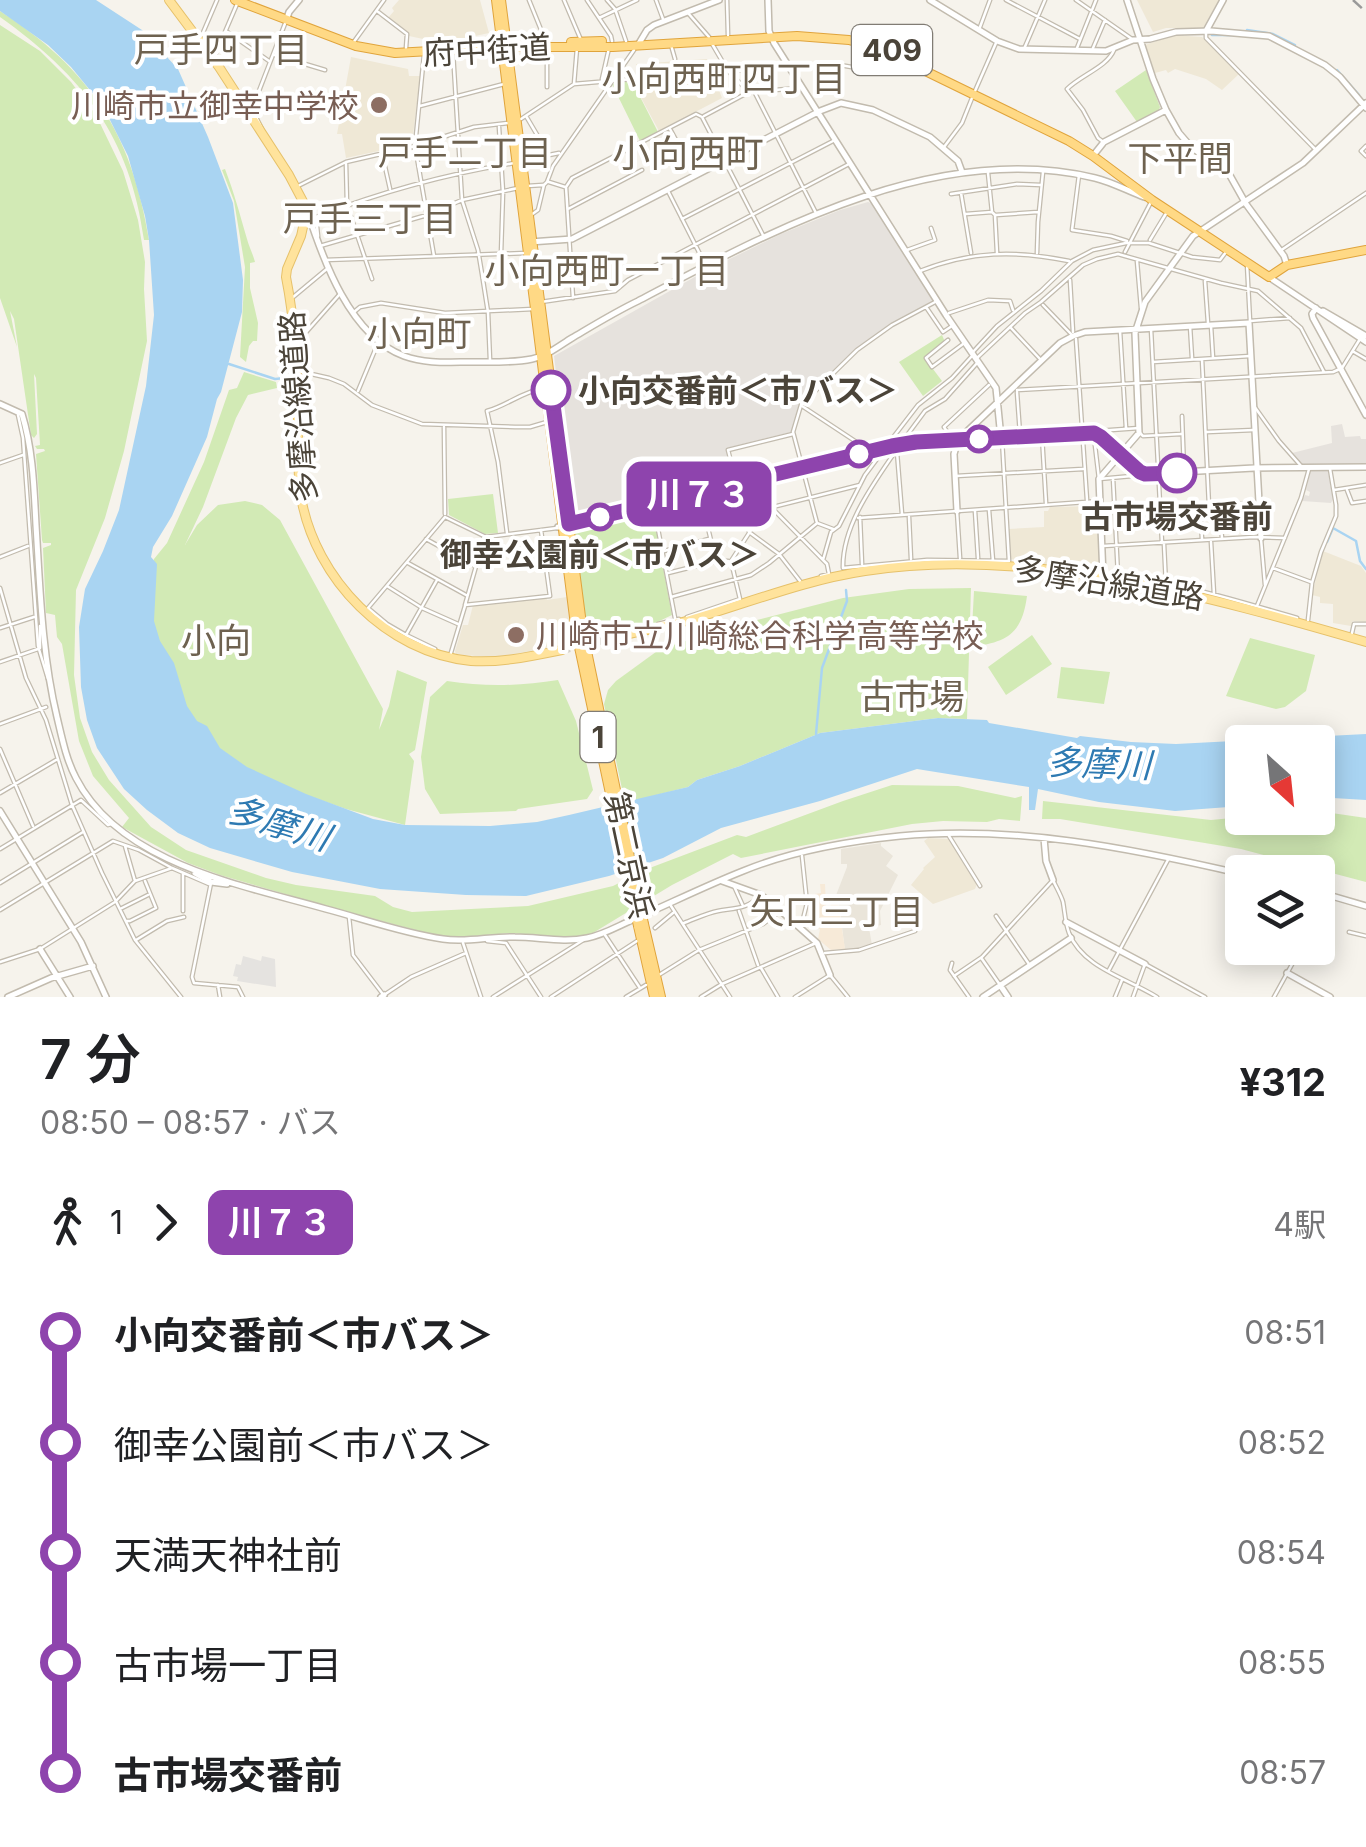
<!DOCTYPE html>
<html lang="ja">
<meta charset="utf-8">
<style>
:root{--surface:#fff;--page:#f2f2f2;--text:#202124;--muted:#757577}
body{margin:0;font-family:Inter,"Noto Sans JP",sans-serif;background:var(--page);color:var(--text);height:100vh;display:flex;flex-direction:column;font-size:38px;white-space:nowrap}
*{box-sizing:border-box;margin:0}
p{font-size:32px;color:var(--muted)}
.icon{flex:none;width:55px;height:55px;fill:none;stroke:currentColor;stroke-width:2;stroke-linecap:round;stroke-linejoin:round}
.map{position:relative;height:997px;overflow:hidden}
.side{display:flex;flex-direction:column;background:var(--surface);flex:1}
.side>*{flex:none}
.badge{padding:0 20px;border-radius:15px;font-size:35px;line-height:65px}
.needle{width:65px;rotate:153deg}
.controls{position:absolute;left:1225px;top:725px;display:grid;gap:20px}
.controls a{display:grid;place-items:center;width:110px;height:110px;border-radius:10px;background:var(--surface);box-shadow:0 5px 25px #0003;font-size:50px}
.map>.badge{position:absolute;translate:-50% -50%;box-shadow:0 0 0 5px #fff}
.legs{display:flex;align-items:center;gap:15px;height:110px;padding:0 40px;font-size:32px}
.legs p{margin-inline-start:auto}
.summary{display:flex;align-items:center;justify-content:space-between;height:170px;padding:0 40px}
h1{font-size:55px;font-weight:600;line-height:75px}
ul{padding:0 40px;list-style:none}
li{display:flex;align-items:center;gap:35px;height:110px;font-size:38px}
li i{display:grid;place-items:center;width:15px;height:100%;margin:0 12px;background:currentColor}
li i::after{content:'';width:25px;height:25px;margin:-12px;border:8px solid;border-radius:50%;background:var(--surface)}
li p{margin-inline-start:auto}
li:first-child i{background:linear-gradient(#0000 50%,currentColor 0)}
li:last-child i{background:linear-gradient(currentColor 50%,#0000 0)}
.map>svg:first-child{display:block}
.residential{fill:#eae5da}
.commercial{fill:#f7ead8}
.industrial{fill:#e6e2dd}
.education{fill:#efe8d6}
.green{fill:#d2eab5}
.parking{fill:#e5e3e0}
.water{fill:#a9d4f2}
.lines{fill:none;stroke-linecap:round;stroke-linejoin:round}
.stream{stroke:#a9d4f2;stroke-width:2.5}
.primary-tunnel{stroke:#d4d0c8;stroke-width:8;stroke-dasharray:8 4;stroke-linecap:butt}
.minor-casing{stroke:#c2bbae;stroke-width:5}
.tertiary-casing{stroke:#c2bbae;stroke-width:8}
.primary-casing{stroke:#e6c16a;stroke-width:10}
.trunk-casing{stroke:#e0a43c;stroke-width:10}
.minor{stroke:#fff;stroke-width:2.5}
.tertiary{stroke:#fff;stroke-width:5}
.primary{stroke:#ffe39c;stroke-width:8}
.trunk{stroke:#ffd985;stroke-width:8}
.rail{stroke:#9a9a9a;stroke-width:2.5;stroke-dasharray:12 12;stroke-linecap:butt}
.trunk-bridge-casing{stroke:#e0a43c;stroke-width:10;stroke-linecap:butt}
.trunk-bridge{stroke:#ffd985;stroke-width:8}
.line-1-casing{stroke:#fff;stroke-width:22}
.line-1{stroke:#8e44ad;stroke-width:15}
.education-dot{fill:#8d6e63;stroke:#fff;stroke-width:4}
.stop-1-dot{fill:#fff;stroke:#8e44ad;stroke-width:5}
.labels{text-anchor:middle;dominant-baseline:central;stroke-width:8;stroke-linejoin:round;paint-order:stroke}
.shield{fill:#fff;stroke:#817c74;stroke-width:2.5}
.shield-label{font-size:30px;font-weight:bold;fill:#4b4439}
.street-label{font-size:32px;fill:#4b4439;stroke:#fff}
.education-label{font-size:32px;fill:#785e54;stroke:#fff;text-anchor:end}
.stop-label{font-size:32px;font-weight:bold;fill:#4b4439;stroke:#fff}
.neighbourhood-label{font-size:35px;fill:#6e6250;stroke:#fff}
.water-label{font-size:35px;font-style:italic;fill:#2e7ab2;stroke:#fff}
.quarter-label{font-size:38px;fill:#6e6250;stroke:#fff}
</style>
<div class="map">
<svg width="1366" height="997" viewBox="0 0 1366 997">
<rect width="100%" height="100%" fill="#f6f3ec"/>
<path class="residential" d="M881,843v3l12,10 -7,10 12,9 -18,36 1,14 -12,3 3,17 -27,6 -5,-40 -2,-9 -5,1 14,-36v-3h-6v-15z"/>
<path class="commercial" d="M820,884h5l1,23h4l2,-4 6,-1 7,47 -14,1 -13,-11 2,-10 -9,-2 2,-8 -5,-1v-23l13,-2z"/>
<path class="industrial" d="M868,202l5,2 61,94v3l-41,22 -38,26 -56,55 -8,28 -64,16 8,33 -2,1 -159,39 -20,-165 155,-87 72,-35 59,-24z
M1342,424l3,13 15,-1 1,3h5v25l-39,1 6,34 -2,4 -29,-2 3,-6 4,1 1,-4 -4,-2 6,-25h-9l-11,-12 40,-10 -1,-17z"/>
<path class="education" d="M399,0h81l9,33 -47,10 -33,-7v-3l-21,-15 6,-7 -2,-3z
M1137,0h82l-16,28h-37l-13,4z
M1174,35l28,2 37,37 -17,16 -16,-11 -31,-10 -7,4 -2,-3 -11,3 -10,-28z
M351,57l57,12 1,7h11l-8,68 -66,14 -4,-24h-5z
M707,59l15,39 -63,33 -27,-50 5,-3 -1,-14z
M1096,506l4,63h-5v4l-85,-14 -1,-30 35,-2v-16h4l2,-4z
M1323,551l38,15 5,7v49l-13,-1 -2,5 -18,-3v-19l-13,-1v-6l-8,-2z
M546,597l1,3 20,-3 5,47 -33,8 -45,6 -38,-4 -1,-3 8,-26h5l5,-20z
M928,838l22,1 27,45 -2,5 -42,15 -22,-19 13,-16 -1,-1 12,-11 -11,-16z"/>
<path class="green" d="M0,11c90,58 132,123 149,229h-5c-14,-103 -61,-164 -144,-223z
M0,25l40,26 31,31 25,33 27,56 15,49 7,42 -1,27 3,52 -23,110 -19,67 -29,72 -2,85 6,43 12,34 17,28 42,47 35,23 80,28 30,7 79,11 18,11 19,5 116,-6 85,-20 34,-17 90,-34 9,2 97,-36 49,-16 66,1 57,12 7,-2 -2,25 -21,-2 -12,3 -44,-1 -31,3 -171,34 -8,-4 -61,31 -84,51 -35,1 -42,-4 -56,5 -24,-4 -84,-22 -127,-37 -32,-12 -66,-36 7,-9 -36,-42 -14,-35 -17,-97 -5,-7 -2,-22 -9,-2 -3,-65 8,-3v-2h-8l-1,-3 -6,-86 9,-3 -1,-2h-7l-2,-3 5,-1 -4,-67 -2,-4 3,60 -3,4 -3,-3 -17,-116 -4,-8 7,36 -17,-49z
M1146,70l14,37 -1,3 -22,12 -22,-31z
M632,81l26,51 -18,9 -28,-57z
M225,169c9,23 15,46 22,70 2,8 6,15 8,23l-5,1v25l8,35 -1,18h-4l-4,5 -3,16 -6,-5 5,-90 -11,-66 -12,-31z
M942,335l3,7 -21,15 18,24 -19,15 -24,-34z
M244,372l32,10 1,6 -29,7 -12,23 -33,89 -18,38 12,-20 21,-20 27,-4 17,4 18,15 103,189 -4,21 10,-24 8,-36 30,12 -12,68 -6,4 5,7 -9,64 -59,-16 -102,-36 -90,-66 -10,-119 10,-29 13,-16 37,-81 25,-72 8,-2z
M493,494l5,39 -13,1 -36,-19 -1,-16z
M648,509l5,4 19,102 -21,10 -62,17 -15,-110 2,-5z
M971,588l-4,131 -29,-1 -118,15 -80,33 -43,14 -9,7 -63,16 -21,-99 4,-14 8,-9 44,-32 81,-25 102,-26 66,-9z
M974,591l53,5c-5,38 -20,46 -56,51z
M1032,635l20,29 -46,31 -18,-28z
M1250,638l65,17 -9,36 -21,16 -9,2 -50,-13z
M1061,667l49,5 -6,32 -47,-6z
M558,680l18,41 17,69 -6,9 -69,10 -2,2 -76,3 -15,-25 -4,-32 9,-60 17,-16c38,6 74,5 111,-1z
M1043,801l168,19 31,-3 76,1v-7l48,7v64l-125,-33 -181,-30h-18z"/>
<path class="parking" d="M243,956l18,5 1,-5 13,3 1,28 -39,-6 1,-4 -5,-1 3,-12 5,1z"/>
<path class="water" d="M0,0h96l46,30 36,39 30,68 25,66 10,77 -1,32 -21,80 -4,7 -10,38 -35,79 -19,31 -2,10 6,7 -3,57 6,20 14,22 13,43 10,15 10,5 13,22 27,19 59,27 67,25 32,6 85,1 47,-4 32,-7 119,-28 9,-7 43,-14 80,-33 118,-15 49,2 2,3 88,15 3,-2 51,6 45,2 190,-10v66l-33,-2 -15,1v-57h-76v64l-67,5 -76,-9 -61,-13 -3,21h-6v-23l-112,-18 -97,32 -99,27 -58,30 -54,18 -83,20 -60,-1 -86,-6 -88,-17 -82,-24 -32,-15 -31,-23 -23,-21 -27,-41 -10,-28 -6,-33 -2,-60 6,-38 18,-38 16,-41 27,-124 8,-71 -5,-75 -4,-24 -17,-60 -25,-50 -32,-39 -23,-22 -48,-34z"/>
<g class="lines">
<path class="stream" d="M1247,30l26,4 22,11
M1212,35h20
M1337,70l22,25
M229,364l46,15 10,-1
M1327,542l6,-14 23,13 4,20 6,8
M816,734l6,-66 25,-67 -1,-11"/>
<path class="primary-tunnel" d="M562,650l54,-13"/>
<g class="minor-casing">
<path id="minor" d="M529,0l17,42
M564,0l17,40
M587,0l24,36 1,5
M607,0l8,9 11,32
M656,0l7,19
M727,0l1,35
M1006,0l74,39
M1076,0l56,39
M377,11l30,23 -1,14
M688,13l21,24
M599,18l38,-18
M980,27l10,-27
M226,31l43,30
M1206,33v5l110,112
M202,35l15,-35
M711,42l17,29 20,20
M353,43l31,-43
M671,45l4,14
M547,48v39
M1077,48l19,-48
M1093,48l12,-28
M1024,49l21,-49
M453,52l9,148 16,50 4,24 6,38 2,48
M216,53l21,-49
M275,55l50,15
M424,55l-9,91 19,110
M728,71l112,-6 23,4
M602,79l7,-31
M574,84l3,-36
M754,91l62,122
M975,91l21,-48
M420,106l84,-22
M526,116l23,39 10,-2
M704,116l45,-24 51,-4
M521,119l53,-35 59,-5
M499,127l4,65 -2,62
M262,129l-10,-20 34,-88
M670,129l25,46
M1102,141l-4,-3 -15,-28 -16,-21c14,-14 40,-22 47,-39
M1366,146l-5,5 5,5
M944,147l18,-24 10,-25
M382,153l8,36
M531,159l17,-4
M346,163l1,42 25,74
M988,173l4,39 3,3 2,38
M1079,175l-7,55 39,6 16,5
M549,182l16,5
M298,186l48,-24 69,-16 59,-19 34,-4
M527,186l16,-1
M668,191l37,73
M961,193l10,60
M951,194l66,-10 24,1
M568,209l74,-39
M966,214l26,-2
M531,215l7,-5 6,-25 3,-3 6,-16 81,-116
M996,215l42,-3
M682,219l153,-79
M316,237l2,-1 -2,-19c65,-25 130,-43 199,-54
M1150,240l17,-28
M320,246l107,-31 35,-15 56,-12
M907,250l28,-10 -4,-12
M1280,251l86,-58
M1125,252l26,-50
M1037,253l1,-31 5,-50
M325,260l201,-7
M1137,261l4,47
M1247,264l3,57
M920,271c51,-20 95,-21 149,-10
M1070,280l3,52
M1205,281l3,42
M292,298l36,-30
M573,298l-7,-111 6,-9 124,-64 6,3 62,120
M541,302l74,-11 13,-11 221,-116
M1043,305l29,30
M926,307l17,25 9,-6
M354,312l6,-5 21,-4 64,10 88,-4
M949,313l39,-13 22,1 3,9
M1250,321l40,-3
M1190,326l2,32
M1211,326l2,32
M1011,328l29,31
M1151,329l11,214
M1120,331l6,97
M1076,339l11,161
M296,340l5,-2 38,-43
M948,340l-22,18 6,9 31,-23
M1354,352l12,7
M972,353l25,-27 44,-35 31,-30 21,-11 33,-7h23l43,14 28,3 6,-8
M977,358l48,-45 16,-11 42,-37 14,-6 21,-5 103,29 37,8 43,37 23,44
M1202,359l7,147
M1153,362l97,-6
M298,371l31,7 15,6 28,21 50,19 93,3h15l17,-5
M1017,390l316,-18 9,-4 18,-29
M358,391l20,-48
M1017,392l3,42
M802,406l65,43 1,3
M1254,406l25,35 23,26
M18,415l5,23 15,208 10,33
M1182,416l2,53
M444,427l1,87
M1097,431l42,-3
M1207,432l47,-2
M1140,433l3,3 38,-2
M793,434l-65,16 21,82 30,22 21,27
M1042,436l4,67
M1094,437l5,42 44,-4
M952,439l-8,-12 45,-42
M902,442l23,-31 20,-12 33,-37
M892,444l-1,-4 27,-35 34,-27 20,-22
M897,449c-23,34 -55,76 -54,119l84,-8 82,1 -7,-122
M897,452l5,62
M0,463l23,-8
M956,476l127,-7
M1113,478l5,97
M1334,490l32,-5
M1347,490l5,13 14,-2
M700,495l16,66
M1219,506l3,32
M1200,507l2,32
M654,508l21,110
M772,508l55,56 2,10 -8,2
M989,510l4,51
M957,511l3,47
M975,511l3,47
M1115,511l143,-8
M860,517l2,47
M909,517l2,42
M858,518l242,-17
M658,529l66,-16 10,3 11,-2 115,-29
M833,529l-16,-6 -24,-91 8,-27 56,-55 35,-25 45,-24
M507,533l-9,-71 -11,-51c19,-5 35,-19 54,-22
M484,538l-19,67 85,-9 -9,-66
M426,539l49,27
M1261,539l4,46
M1211,542l3,52
M1164,544l2,41
M1103,546l151,-9 31,1
M664,551l45,-12
M0,557l28,-11
M823,560l8,-28 8,-6 26,-51 15,-20 -1,-4
M408,563l58,32
M1273,568l38,14
M668,573l48,-12h12
M1115,576c61,5 123,25 182,42
M387,586l35,22 36,16
M0,588l26,90 20,42 26,85 30,68 33,67 46,57
M671,597l80,-22 18,-12 47,-39
M1257,606l44,-108 8,-29
M368,608l77,-91 41,20 71,-9
M369,609l18,15 19,11
M687,617l53,-18 -9,-38 33,-51
M1308,620l4,-37 9,-31 15,-36v-11l-6,-36
M658,624l21,-5
M40,626v22
M0,628l34,-11
M1352,633l2,-9h12
M435,649l-29,-14 31,-55
M450,656l15,-50
M0,662l38,-13
M0,724l46,-17
M0,749l33,77
M0,793l56,-33
M949,836l31,50
M125,846l10,35
M0,849l81,-49 27,25 3,-1
M183,874v37
M0,883l83,-51
M211,883l-19,94 2,6 44,4 5,10
M734,886l9,20
M671,906l59,91
M120,909l28,-14
M0,910l113,-69 26,9 33,18 37,16
M739,911l19,54
M996,916l33,48
M349,917l4,38 29,38
M1318,918l11,-21
M126,921h4l26,-13 -11,-27
M684,923c11,-4 23,-10 34,-12 17,-3 29,-2 42,-15
M801,927l6,-24 -5,-47
M655,928l18,-15
M1349,932l17,4
M605,935l35,53
M136,940l31,-19 17,-4
M487,941l19,2 35,54
M463,943l18,54
M825,953l34,-3 56,-19
M982,959l18,26
M0,962l40,-13 75,-47 20,-21 37,-13
M952,963l-2,7 19,27
M761,968l17,29
M1109,970l60,-112
M659,975l40,-25 64,-26 16,-12
M954,976l28,-19 71,-77c3,7 8,15 10,22 2,11 2,20 6,31 14,35 58,45 88,64
M218,985l2,12
M384,995l27,-18 55,-24
M493,997l92,-58
M551,997l86,-56
M626,997l20,-12
M701,997l21,-13 94,-41
M795,997l35,-22 18,22
M1115,997l7,-17
M1133,997l12,-33 60,33
M1274,997l27,-49"/>
</g>
<g class="tertiary-casing">
<path id="tertiary" d="M768,0l1,31 5,12 172,272 50,73 5,50
M930,0l67,41 22,8 87,2 27,-11 17,-1 26,-7 35,-1 58,5 56,29 15,12 26,31
M1127,0l26,79 13,31 13,23 13,15 36,24 18,32 38,52 3,9
M287,18l2,-6 10,-12
M1206,31l17,-31
M638,45l9,-15 7,-5 65,-25
M1096,152l8,-10 62,-32
M307,210c16,50 43,126 97,146 22,8 45,6 68,6 19,0 41,1 60,-3 15,-3 27,-13 40,-21 22,-13 43,-26 66,-37 135,-71 299,-161 457,-123 17,4 33,13 49,19
M530,242l42,-3 248,-128 21,-8 32,7 57,27 28,24 4,11
M1269,277l97,65
M1316,308l-4,6 1,4 53,97
M1323,311l43,25
M0,404l22,10c11,36 12,73 14,111 4,64 6,130 21,192 5,21 9,42 19,61 44,86 166,107 250,131 38,10 77,24 117,30 24,4 48,-3 72,-2 24,0 48,6 72,1 16,-3 31,-12 45,-18 37,-16 73,-34 111,-49 46,-19 107,-30 157,-35 115,-11 230,12 342,38
M957,511l-3,-57 4,-14 102,-97 13,-7 12,-4 164,-9 12,215
M558,527h11l323,-81 24,-3 178,-10 51,41 109,-6 112,-1
M1103,576l-4,-97 40,-46 -4,-100 10,-31 48,-66 110,-73 63,-60
M0,811l81,131 25,55
M1044,838l2,23 7,19
M195,873l16,9 16,2
M722,881l39,14 20,16 36,32 13,32
M1318,892l48,14
M1066,922l79,42
M40,949l30,48
M1287,973l43,24
M1000,985l8,12
M8,997l43,-19 42,-12
M381,997l3,-2
M983,997l88,-59"/>
</g>
<g class="primary-casing">
<path id="primary" d="M169,0l50,67 70,108 18,34 -6,27 -14,33 -1,8c9,45 11,91 12,137 0,28 -1,56 3,83 14,82 86,156 170,164 31,2 61,-5 91,-11
M616,637c24,-6 49,-10 74,-17 58,-17 115,-40 175,-49 162,-26 346,26 501,71"/>
</g>
<g class="trunk-casing">
<path id="trunk" d="M235,0l121,46 39,7 107,-6h111l184,-11 52,4 31,9 189,92 24,15 59,44 117,77 18,-12 79,-15
M496,0l80,633
M501,0l82,632
M571,42l31,-1
M644,924l17,73
M638,926l16,71"/>
</g>
<use href="#minor" class="minor"/>
<use href="#tertiary" class="tertiary"/>
<use href="#primary" class="primary"/>
<use href="#trunk" class="trunk"/>
<path class="rail" d="M1353,0l13,12"/>
<g class="trunk-bridge-casing">
<path id="trunk-bridge" d="M583,632l61,292
M576,633l62,293"/>
</g>
<use href="#trunk-bridge" class="trunk-bridge"/>
</g>
<g class="lines">
<g class="line-1-casing">
<path id="line-1" d="M551,390l18,134 323,-78 24,-4 178,-9 7,4 39,35 5,2 32,-1"/>
</g>
<use href="#line-1" class="line-1"/>
</g>
<g class="education-dot">
<circle cx="379" cy="105" r="10"/>
<circle cx="516" cy="635" r="10"/>
</g>
<g class="stop-1-dot">
<circle cx="551" cy="390" r="18"/>
<circle cx="979" cy="439" r="12"/>
<circle cx="859" cy="454" r="12"/>
<circle cx="1177" cy="473" r="18"/>
<circle cx="600" cy="517" r="12"/>
</g>
<g class="labels">
<g class="shield">
<rect x="852" y="25" width="80" height="50" rx="8"/>
<rect x="580.5" y="712" width="35" height="50" rx="8"/>
</g>
<g class="shield-label">
<text x="892" y="50">409</text>
<text x="598" y="737">1</text>
</g>
<g class="street-label">
<text transform="translate(487 50) rotate(-3)">府中街道</text>
<text transform="translate(298 407) rotate(-94)">多摩沿線道路</text>
<text transform="translate(1109 583) rotate(9)">多摩沿線道路</text>
<text transform="translate(629 855) rotate(78)">第二京浜</text>
</g>
<g class="education-label">
<text x="359" y="105">川崎市立御幸中学校</text>
<text x="536" y="635" text-anchor="start">川崎市立川崎総合科学高等学校</text>
</g>
<g class="stop-label">
<text x="578" y="390" text-anchor="start">小向交番前＜市バス＞</text>
<text x="1177" y="516">古市場交番前</text>
<text x="600" y="554">御幸公園前＜市バス＞</text>
</g>
<g class="neighbourhood-label">
<text x="221" y="49">戸手四丁目</text>
<text x="724" y="78">小向西町四丁目</text>
<text x="465" y="152">戸手二丁目</text>
<text x="1180" y="158">下平間</text>
<text x="370" y="218">戸手三丁目</text>
<text x="607" y="270">小向西町一丁目</text>
<text x="419" y="333">小向町</text>
<text x="216" y="640">小向</text>
<text x="912" y="696">古市場</text>
<text x="837" y="911">矢口三丁目</text>
</g>
<g class="water-label">
<text transform="translate(1099 763) rotate(2)">多摩川</text>
<text transform="translate(279 823) rotate(17)">多摩川</text>
</g>
<g class="quarter-label">
<text x="688" y="153">小向西町</text>
</g>
</g>
</svg>
<div class="controls">
<a><svg class="needle" viewBox="-14 -14 28 28"><path d="M0-13l5 13h-10z" fill="#e53935"/><path d="M0 13l5-13h-10z" fill="#757577"/></svg></a>
<a><svg class="icon" aria-label="layers" viewBox="0 0 24 24"><path d="M12 4l9 5-9 5-9-5zM3 14l9 5 9-5"/></svg></a>
</div>
<b class="badge" style="left:699px;top:494px;background:#8e44ad;color:#fff">川７３</b>
</div>
<section class="side">
<div class="summary"><div><h1>7 分</h1><p>08:50 – 08:57 · バス</p></div><b>¥312</b></div>
<div class="legs"><svg class="icon" aria-label="walk" viewBox="0 0 24 24"><circle cx="13" cy="4" r="2"/><path d="M13 8l-2 6 4 7M11 14l-3 7M7 12l3-4h3l4 4"/></svg>1<svg class="icon" aria-label="forward" viewBox="0 0 24 24"><path d="M9 5l7 7-7 7"/></svg><b class="badge" style="background:#8e44ad;color:#fff">川７３</b><p>4駅</p></div>
<ul>
<li><i style="color:#8e44ad"></i><b>小向交番前＜市バス＞</b><p>08:51</p></li>
<li><i style="color:#8e44ad"></i><span>御幸公園前＜市バス＞</span><p>08:52</p></li>
<li><i style="color:#8e44ad"></i><span>天満天神社前</span><p>08:54</p></li>
<li><i style="color:#8e44ad"></i><span>古市場一丁目</span><p>08:55</p></li>
<li><i style="color:#8e44ad"></i><b>古市場交番前</b><p>08:57</p></li>
</ul>
</section>
